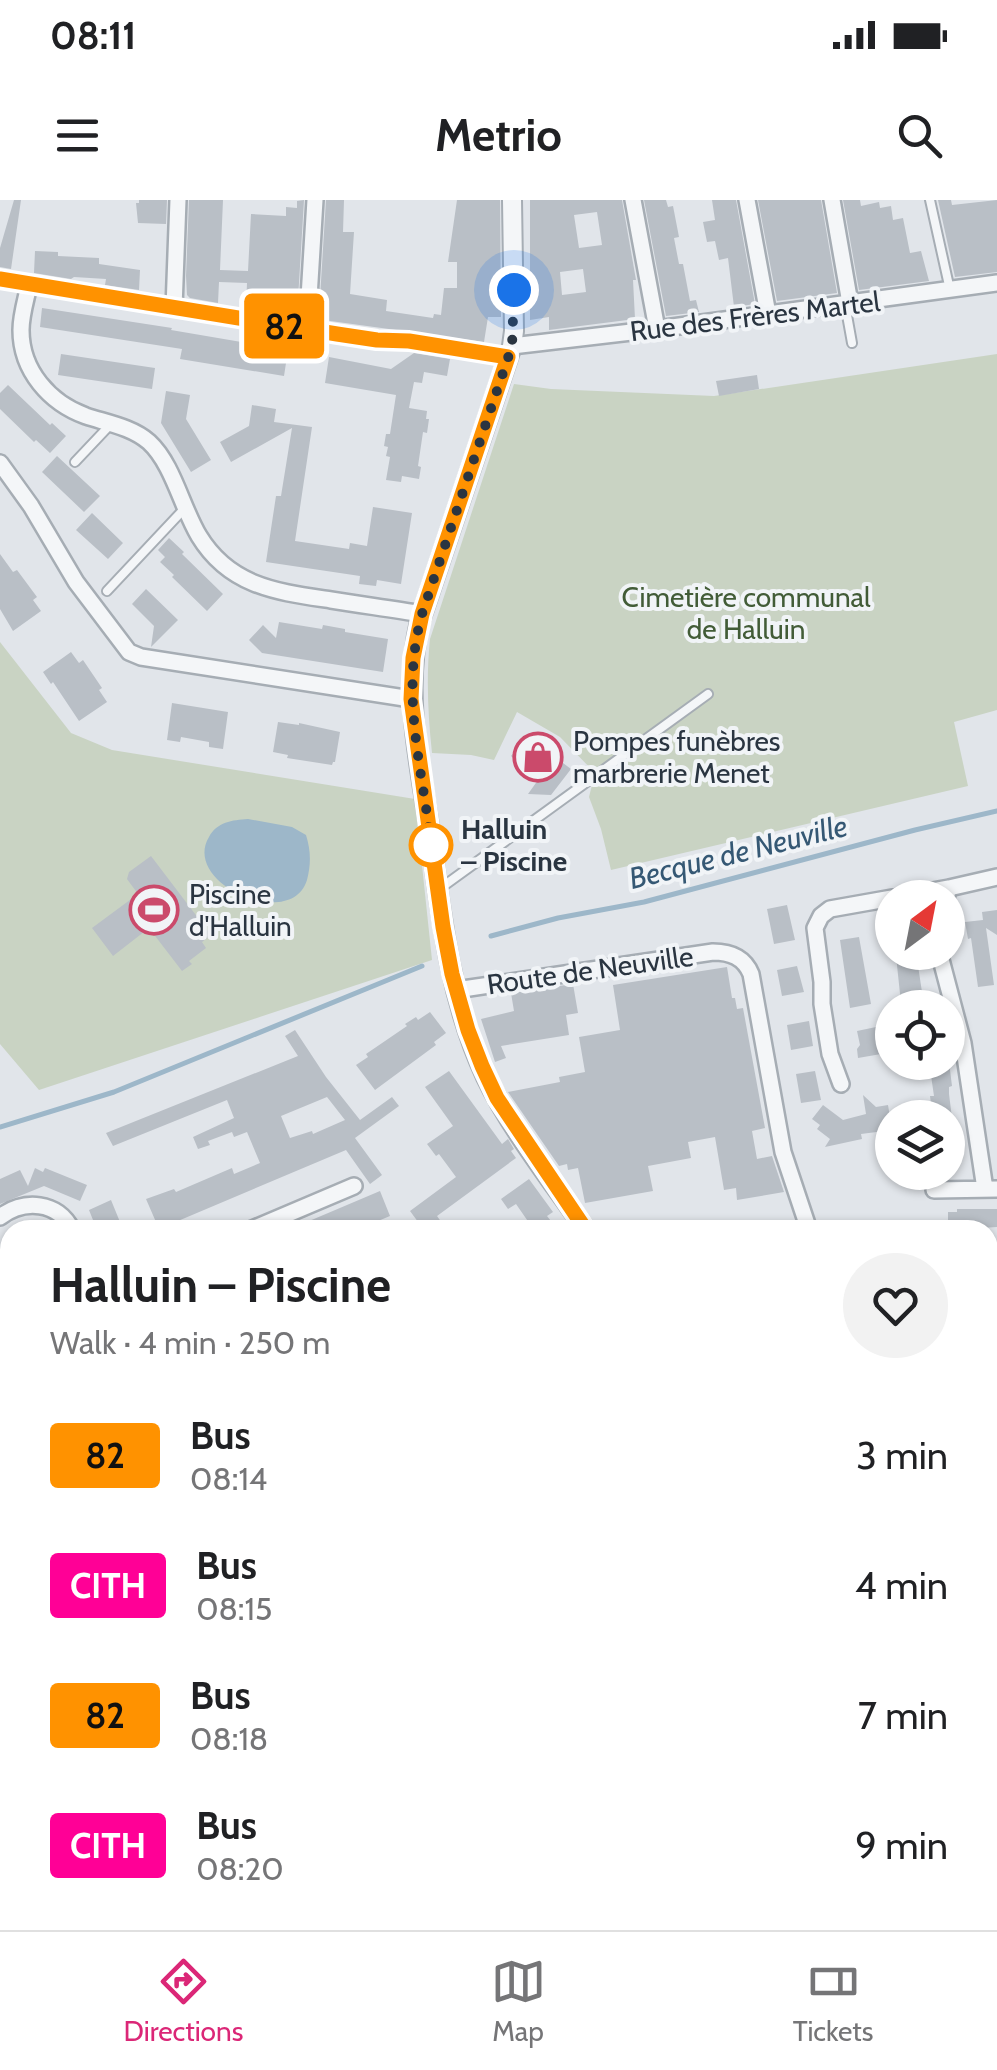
<!DOCTYPE html>
<meta charset="utf-8">
<style>
:root{--surface:#fff;--page:#f2f2f2;--text:#202124;--muted:#757577;--line:#e0e0e0;--accent:#db2777}
body{margin:0;font-family:Cabin,sans-serif;background:var(--page);color:var(--text);height:100vh;display:flex;flex-direction:column;font-size:38px;white-space:nowrap}
*{box-sizing:border-box;margin:0}
p{font-size:32px;color:var(--muted)}
.icon{flex:none;width:55px;height:55px;fill:none;stroke:currentColor;stroke-width:2;stroke-linecap:round;stroke-linejoin:round}
.map{position:relative;flex:1;overflow:hidden}
.drawer{position:absolute;left:0px;top:1020px;width:998px;height:710px;display:flex;flex-direction:column;background:var(--surface);border-radius:30px 30px 0 0;box-shadow:0 2px 8px #0004}
.drawer>*{flex:none}
.badge{padding:0 20px;border-radius:8px;font-size:35px;line-height:65px}
.needle{width:65px;rotate:32deg}
.fabs{position:absolute;left:875px;top:680px;display:grid;gap:20px}
.fabs a{display:grid;place-items:center;width:90px;height:90px;border-radius:50%;background:var(--surface);box-shadow:0 2px 8px #0004;font-size:50px}
.you{position:absolute;width:50px;height:50px;margin:-25px;border:8px solid #fff;border-radius:50%;background:#1a73e8;box-shadow:0 0 0 15px #1a73e833}
.map>.badge{position:absolute;translate:-50% -50%;box-shadow:0 0 0 5px #fff}
.round{display:grid;place-items:center;flex:none;width:105px;height:105px;border-radius:52px;background:var(--page)}
.summary{display:flex;align-items:center;justify-content:space-between;height:170px;padding:0 50px}
h1{font-size:48px;font-weight:700;line-height:75px}
ul{padding:0;list-style:none}
li{display:flex;align-items:center;gap:30px;height:130px;padding:0 50px}
li div{flex:1}
li b{display:block;font-size:38px}
li em{font-style:normal}
li .badge{min-width:110px;font-weight:700;text-align:center}
.status{display:flex;justify-content:space-between;align-items:center;height:70px;padding:0 50px;background:var(--surface);direction:ltr}
.status svg{height:28px;fill:currentColor}
header{display:flex;justify-content:space-between;align-items:center;height:130px;padding:0 50px;background:var(--surface);font-size:45px;font-weight:700}
.tab-bar{display:flex;justify-content:space-around;align-items:center;height:140px;border-top:2px solid var(--line);background:var(--surface);font-size:28px;color:var(--muted)}
.tab-bar a{display:grid;justify-items:center;gap:5px}
.tab-bar .active{color:var(--accent)}
.map>svg:first-child{display:block}
.green{fill:#c9d3c3}
.water{fill:#9db7c9}
.lines{fill:none;stroke-linecap:round;stroke-linejoin:round}
.stream{stroke:#9db7c9;stroke-width:5}
.building{fill:#b9bfc6;fill-rule:evenodd}
.service-casing{stroke:#a6adb4;stroke-width:12}
.minor-casing{stroke:#a6adb4;stroke-width:20}
.tertiary-casing{stroke:#a6adb4;stroke-width:22}
.secondary-casing{stroke:#a6adb4;stroke-width:25}
.primary-casing{stroke:#a1abb5;stroke-width:28}
.service{stroke:#f4f6f8;stroke-width:8}
.minor{stroke:#f4f6f8;stroke-width:15}
.tertiary{stroke:#f4f6f8;stroke-width:18}
.secondary{stroke:#fff;stroke-width:20}
.primary{stroke:#fff;stroke-width:22}
.line-casing{stroke:#fff;stroke-width:22}
.line{stroke:#ff9200;stroke-width:15}
.walk{stroke:#2a3541;stroke-width:10;stroke-dasharray:0 18}
.stop-dot{fill:#fff;stroke:#ff9200;stroke-width:5}
.labels{text-anchor:middle;dominant-baseline:central;stroke-width:8;stroke-linejoin:round;paint-order:stroke}
.street-label{font-size:28px;fill:#2a3541;stroke:#f1f4f7}
.park-label{font-size:28px;fill:#425c37;stroke:#f1f4f7}
.poi-label{font-size:28px;fill:#2a3541;stroke:#f1f4f7;text-anchor:start}
.stop-label{font-size:28px;font-weight:bold;fill:#2a3541;stroke:#f1f4f7;text-anchor:start}
.water-label{font-size:30px;font-style:italic;fill:#355874;stroke:#f1f4f7}
</style>
<div class="status"><b>08:11</b><svg viewBox="0 0 49 12"><path d="M0 12V9h3v3zM5 12V6h3v6zM10 12V3h3v9zM15 12V0h3v12zM26 1h20v11H26zM47 4h2v5h-2z"/></svg></div>
<header><svg class="icon" aria-label="menu" viewBox="0 0 24 24"><path d="M4 6h16M4 12h16M4 18h16"/></svg>Metrio<svg class="icon" aria-label="search" viewBox="0 0 24 24"><circle cx="10" cy="10" r="6"/><path d="M15 15l6 6"/></svg></header>
<div class="map">
<svg width="997" height="1730" viewBox="0 0 997 1730">
<rect width="100%" height="100%" fill="#e1e5ea"/>
<path class="green" d="M997,154v356l-43,12 14,64 -357,84 -10,-41 -12,-32 6,-24 -35,-36 -43,-25 -23,48 -23,-5 -39,-2c-4,-38 -6,-75 -2,-114l84,-255 37,5 163,7z
M0,442l71,91 41,17 303,49 17,161 -393,130 -39,-46z
M10,1405v132l-10,-1v-127z"/>
<path class="water" d="M248,619l44,8 14,8c5,16 5,29 1,45 -16,52 -126,3 -98,-43 8,-15 23,-17 39,-18z"/>
<g class="lines">
<path class="stream" d="M491,736l67,-18 86,-16 271,-72 82,-19
M0,927l114,-35 308,-126"/>
</g>
<path class="building" d="M14,0h7l-10,69 -11,-2v-19z
M139,0h28l-1,24 -28,-1 -2,-20h3z
M189,0h34l-3,70 28,1 3,-57 35,2v-9l11,1v-7l7,-1 -7,116 -51,-8 1,-25 -28,-1 -1,21 -28,-5 -3,-3 -1,-19z
M326,0h18l-1,32h11l-4,62 37,6 -1,11 47,7 1,-4 7,1 3,-27h13v-26h-9l9,-62h43l1,117h-13l-4,25 -161,-22 -4,-6z
M530,0h92l14,80h-3l2,39 -86,11v-13l-19,3zM597,12l5,33 -23,3 -5,-33zM583,69l3,23 -24,3 -2,-23z
M644,0h22l2,7 5,-1 6,31 -5,1 5,26h4l7,37 6,-1 3,12 -33,4z
M712,0h24l19,104 -21,3 -6,-49 -9,2 -4,-19 -8,1 -4,-20 12,-2z
M758,0h63l16,93 -60,8z
M843,0h17l1,6 18,-4 1,6 11,-2 2,14 10,-2 7,35 11,-2 8,30 -70,9z
M938,0h13l1,5 45,-5v72l-42,5z
M35,51l23,1v4l41,2v6l41,6 -1,20 -34,-5 1,-6 -32,-2 -3,2 -37,-6z
M42,108l130,20 -1,2 117,20 -4,26 -104,-17 2,-10 -142,-22z
M414,153l36,6 -3,17 -23,-4 -2,11 -8,-1 -5,26 18,3 -1,8h3l-2,14 -4,-1 -5,34 3,1 -2,12 -17,-3 -1,6 -15,-2 4,-23 -4,-1 2,-9 -4,-1 2,-12h4l6,-39 -71,-12 4,-26 62,12z
M61,154l94,14 -3,21 -94,-14z
M757,175l2,14 -40,7 -3,-15z
M8,185l42,40 2,-2 14,13 -16,17 -14,-13 -2,2 -34,-33v-16z
M166,191l24,4 -4,24 25,41 -20,12 -30,-49z
M252,205l24,4 -2,13 38,5 -17,114 54,8 1,-6 17,3 6,-39 39,6 -11,71 -24,-4 -1,6 -17,-2 1,-8 -94,-14 10,-66h5l11,-68 -61,34 -11,-20 29,-16z
M57,256l43,40 -16,16 -42,-40z
M92,313l31,30 -15,16 -32,-29z
M169,338l15,14 -2,2 41,40 -16,17 -35,-34 2,-2 -14,-13 5,-5 -7,-7z
M0,354l13,18 4,-2 20,27 -4,3 8,11 -28,20 -13,-22z
M146,389l32,31 -27,27 3,-21 -22,-22z
M279,422l43,7 1,-4 22,4v3l43,7 -5,33 -121,-19 -13,-13 14,-15 13,13z
M71,452l8,11 4,-3 19,28 -3,2 8,12 -28,19 -26,-39 -2,2 -8,-12z
M172,503l56,9 -5,37 -14,-2v-5l-28,-5 -1,5 -13,-2z
M278,522l21,3v-2l41,9 -5,30h-2l-1,3 -45,-7 1,-3 -15,-3z
M527,536l44,33 -20,26 -23,-1 10,-14 -27,-24z
M151,656l60,79 -9,7 4,6 -17,13 3,3 -10,7 -33,-43 -36,28 -21,-28 46,-34 -11,-15 2,-7z
M787,705l8,35 -21,4 -7,-35z
M997,710v25l-11,-7 8,57 -16,2 -7,-49 -3,1 -3,-17 18,-2 -1,-8z
M859,737l12,67 -21,4 -10,-68z
M909,754l1,6 7,-1 5,33 -8,1 1,8 -14,2 -5,-47z
M797,766l7,26 -22,4 -5,-26z
M727,767l5,31h3l2,11 6,-1 22,120 -13,3 5,28 15,-3 12,36 -47,8 -1,-12 -12,2 -9,-53 -27,5 3,16 -43,8 5,25 -68,12 -7,-35 -10,2 -1,-6 -8,2 -51,-74 52,-10 -1,-5 26,-5 -6,-35 41,-7 -7,-45z
M573,784l5,29 -12,2 3,20 -68,11 5,12 -11,4 -14,-43 33,-8 -3,-18z
M430,812l16,21 -12,9 2,3 -61,45 -19,-25 12,-8 -2,-3 41,-28 -2,-2 11,-7 2,3z
M809,821l4,25 -22,4 -4,-25z
M876,827l5,27 -23,4 -1,-9 3,-4 -3,-14z
M295,830l31,47 34,43 32,-23 7,9 -44,32 27,37 -12,9 -24,-34 -187,79 -13,-30 28,-10 2,3 56,-24 2,6 26,-11 -13,-31 -13,5 -2,-5 -24,9 2,4 -12,4 -5,-12 41,-19 -7,-18 -114,46 -7,-13 192,-77 -13,-20zM327,897l18,23 -32,14 -1,-3 -22,7 -9,-22z
M929,862h20l3,24 -3,1v7l3,24h-19l-3,-22h4z
M449,871l53,73 6,-5 6,10 -3,2 5,7 -79,58 10,14h-23l-14,-19 46,-34 -17,-23 -3,2 -9,-12 26,-18 -28,-39z
M815,871l6,29 -20,3 -5,-29z
M863,895l13,12 12,-2 4,25 -31,4 1,5 -37,8 5,-8 -13,-10 3,-4 -8,-6 11,-14 20,15 23,-6z
M35,968l8,4 2,-4 42,17 -7,16 -36,-15 -44,18v-25l20,-9 8,16z
M529,979l24,33 -6,4 11,14h-24l-18,-26 -8,5 -7,-10z
M380,991l10,25 -12,5 1,4 -12,5h-79z
M111,1000l9,22 -8,3 3,5h-18l-8,-20z
M957,1009h40v18l-49,3v-18h9z"/>
<g class="lines">
<g class="service-casing">
<path id="service" d="M930,0l20,90
M845,104l7,39
M75,262l35,-37
M107,391l78,-83
M438,690l270,-196"/>
</g>
<g class="minor-casing">
<path id="minor" d="M633,0l24,129
M747,0l21,114
M832,0l18,103
M0,79l367,60 42,2 100,16
M29,85c-3,15 -8,30 -8,45 0,41 29,73 65,86 21,7 46,11 63,26 24,22 33,66 50,94 31,51 79,56 132,64 31,5 61,9 91,14
M174,108l4,-108
M307,130l8,-130
M512,146l145,-17 340,-46
M0,263l31,43 45,76 53,70 12,5 270,42
M894,698l55,-10
M946,698l3,-10 48,-11
M939,752l24,91 22,146
M456,790l257,-38c17,0 31,5 38,22l32,178 26,78
M841,884l-11,-30 -8,-50v-22l-7,-54 6,-12 9,-7 62,-11
M934,990l63,-1
M0,1017c24,-18 58,-16 72,13
M250,1030l104,-44
M991,1101l-2,228 1,7 7,9
M0,1206l10,-5
M275,1720v10
M484,1720l3,10
M730,1730l36,-5"/>
</g>
<g class="tertiary-casing">
<path id="tertiary" d="M512,0l2,131 -2,15 -92,275c-17,72 -1,139 10,211 11,83 20,168 56,245 25,52 67,105 100,153"/>
</g>
<g class="secondary-casing">
<path id="secondary" d="M766,1720l1,10"/>
</g>
<g class="primary-casing">
<path id="primary" d="M988,1101h9
M0,1335l10,-4"/>
</g>
<use href="#service" class="service"/>
<use href="#minor" class="minor"/>
<use href="#tertiary" class="tertiary"/>
<use href="#secondary" class="secondary"/>
<use href="#primary" class="primary"/>
</g>
<g class="lines">
<g class="line-casing">
<path id="line" d="M0,79l337,55 40,6 32,1 99,16 -86,257 -9,44 -2,41 32,228 9,47 16,56 14,36 15,32 89,132"/>
</g>
<use href="#line" class="line"/>
<path class="walk" d="M431,645c-9,-80 -31,-150 -9,-231l90,-268 2,-56"/>
</g>
<defs>
<g id="shop-ring" transform="scale(2.5)"><circle r="9.5" fill="#f1f4f7" stroke="#cb4a6b" stroke-width="1.5"/><path d="M-5-2.5h2.3a2.7 3.5 0 0 1 5.4 0H5L5.5 6h-11ZM-1.5-2.5h3a1.5 2.3 0 0 0-3 0Z" fill="#cb4a6b"/></g>
<g id="stadium-ring" transform="scale(2.5)"><circle r="9.5" fill="#f1f4f7" stroke="#cb4a6b" stroke-width="1.5"/><path d="M0-5a6.5 5 0 1 0 0 10a6.5 5 0 1 0 0-10ZM-3.5-1.8h7v3.6h-7Z" fill="#cb4a6b"/></g>
</defs>
<g fill-rule="evenodd">
<use href="#shop-ring" x="538" y="557"/>
<use href="#stadium-ring" x="154" y="710"/>
</g>
<circle class="stop-dot" cx="431" cy="645" r="20"/>
<g class="labels">
<g class="street-label">
<text transform="translate(755 116) rotate(-7)">Rue des Frères Martel</text>
<text transform="translate(590 770) rotate(-8)">Route de Neuville</text>
</g>
<g class="park-label">
<text x="746" y="397">Cimetière communal<tspan x="746" dy="32">de Halluin</tspan></text>
</g>
<g class="poi-label">
<text x="573" y="541">Pompes funèbres<tspan x="573" dy="32">marbrerie Menet</tspan></text>
<text x="189" y="694">Piscine<tspan x="189" dy="32">d'Halluin</tspan></text>
</g>
<g class="stop-label">
<text x="461" y="629">Halluin<tspan x="461" dy="32">– Piscine</tspan></text>
</g>
<g class="water-label">
<text transform="translate(738 652) rotate(-14)">Becque de Neuville</text>
</g>
</g>
</svg>
<div class="fabs">
<a><svg class="needle" viewBox="-14 -14 28 28"><path d="M0-13l5 13h-10z" fill="#e53935"/><path d="M0 13l5-13h-10z" fill="#757577"/></svg></a>
<a><svg class="icon" aria-label="locate" viewBox="0 0 24 24"><circle cx="12" cy="12" r="6"/><path d="M12 2v4M12 18v4M2 12h4M18 12h4"/></svg></a>
<a><svg class="icon" aria-label="layers" viewBox="0 0 24 24"><path d="M12 4l9 5-9 5-9-5zM3 14l9 5 9-5"/></svg></a>
</div>
<div class="you" style="left:514px;top:90px"></div>
<b class="badge" style="left:284px;top:126px;background:#ff9200;color:#111">82</b>
<section class="drawer">
<div class="summary"><div><h1>Halluin – Piscine</h1><p>Walk · 4 min · 250 m</p></div><a class="round"><svg class="icon" aria-label="heart" viewBox="0 0 24 24"><path d="M12 20l-8-8c-3-5 5-10 8-4 3-6 11-1 8 4z"/></svg></a></div>
<ul>
<li><span class="badge" style="background:#ff9200;color:#111">82</span><div><b>Bus</b><p>08:14</p></div><em>3 min</em></li>
<li><span class="badge" style="background:#ff0096;color:#fff">CITH</span><div><b>Bus</b><p>08:15</p></div><em>4 min</em></li>
<li><span class="badge" style="background:#ff9200;color:#111">82</span><div><b>Bus</b><p>08:18</p></div><em>7 min</em></li>
<li><span class="badge" style="background:#ff0096;color:#fff">CITH</span><div><b>Bus</b><p>08:20</p></div><em>9 min</em></li>
</ul>
</section>
</div>
<nav class="tab-bar">
<a class="active"><svg class="icon" aria-label="directions" viewBox="0 0 24 24"><path d="M12 3l9 9-9 9-9-9zM9 14v-3h6M13 9l2 2-2 2"/></svg>Directions</a>
<a><svg class="icon" aria-label="map" viewBox="0 0 24 24"><path d="M3 6l6-2 6 2 6-2v14l-6 2-6-2-6 2zM9 4v14M15 6v14"/></svg>Map</a>
<a><svg class="icon" aria-label="tickets" viewBox="0 0 24 24"><path d="M3 7h18v10H3zM15 7v10"/></svg>Tickets</a>
</nav>
